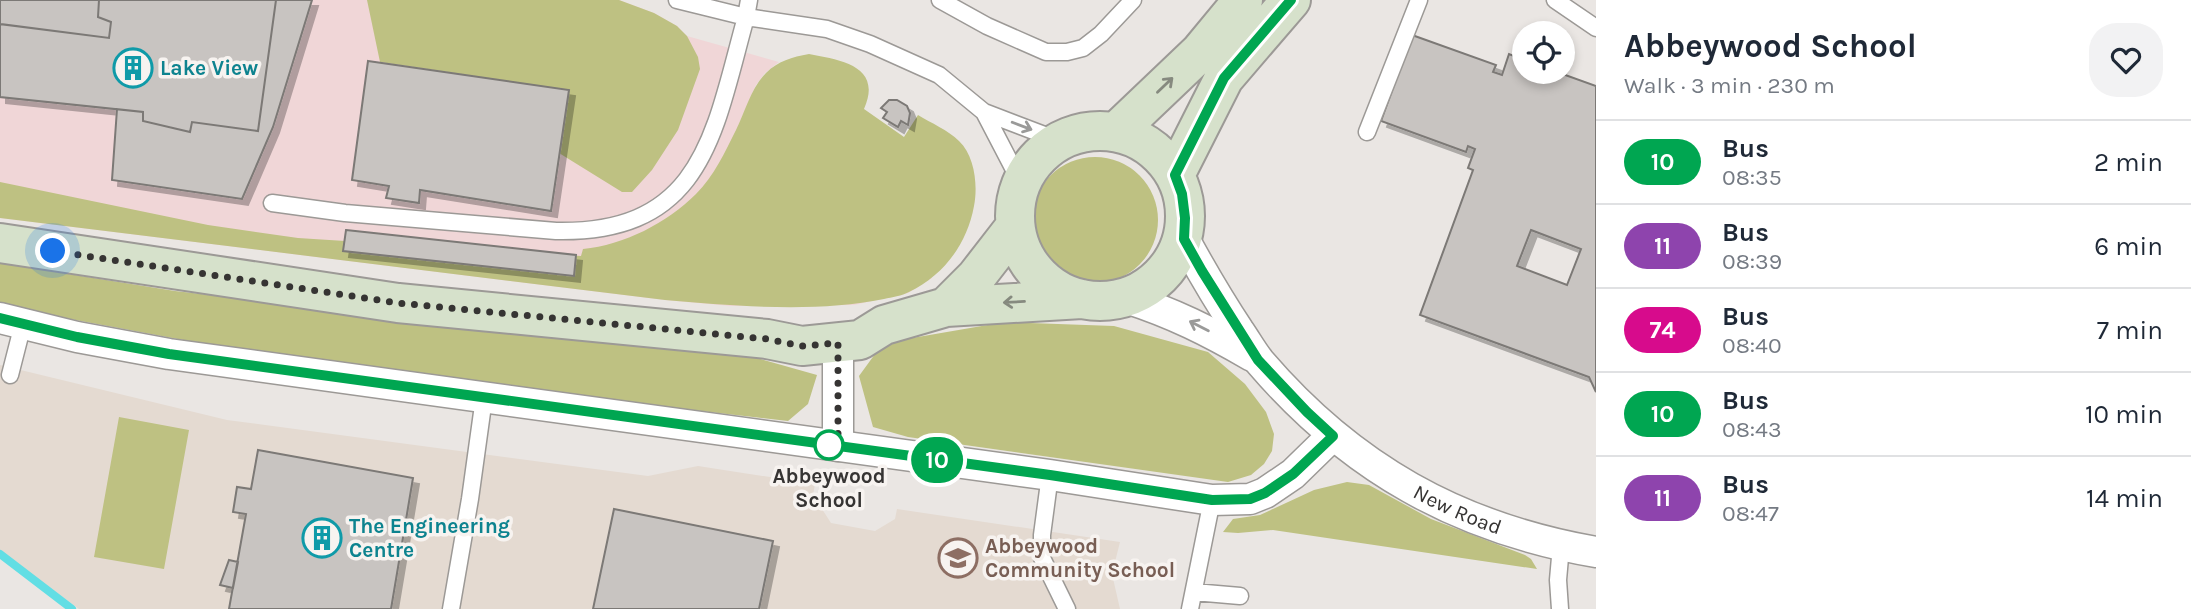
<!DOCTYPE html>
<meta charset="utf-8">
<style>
:root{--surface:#fff;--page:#f2f2f3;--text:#1f2937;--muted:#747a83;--line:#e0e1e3}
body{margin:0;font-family:Karla,sans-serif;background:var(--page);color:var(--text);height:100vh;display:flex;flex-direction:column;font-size:26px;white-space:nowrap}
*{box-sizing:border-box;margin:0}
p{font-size:23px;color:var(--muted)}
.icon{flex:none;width:38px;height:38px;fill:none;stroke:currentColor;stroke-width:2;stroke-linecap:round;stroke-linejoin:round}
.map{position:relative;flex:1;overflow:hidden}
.side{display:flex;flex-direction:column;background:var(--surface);width:595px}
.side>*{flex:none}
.badge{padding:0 14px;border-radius:23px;font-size:24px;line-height:46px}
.controls{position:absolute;left:1512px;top:21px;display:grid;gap:14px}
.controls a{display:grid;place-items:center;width:63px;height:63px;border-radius:50%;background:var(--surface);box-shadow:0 4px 10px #0003;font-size:35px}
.you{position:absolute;width:35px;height:35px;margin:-18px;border:5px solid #fff;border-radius:50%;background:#1a73e8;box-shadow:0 0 0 10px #1a73e833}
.map>.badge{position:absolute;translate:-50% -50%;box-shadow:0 0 0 4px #fff}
.round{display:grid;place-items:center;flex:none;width:74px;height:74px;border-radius:28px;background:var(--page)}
.summary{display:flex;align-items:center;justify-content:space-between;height:119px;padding:0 28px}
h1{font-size:33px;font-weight:700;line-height:52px}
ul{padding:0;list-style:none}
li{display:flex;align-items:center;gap:21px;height:84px;padding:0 28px;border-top:2px solid var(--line)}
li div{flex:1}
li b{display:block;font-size:26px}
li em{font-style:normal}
li .badge{min-width:77px;font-weight:700;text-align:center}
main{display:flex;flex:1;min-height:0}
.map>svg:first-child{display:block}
.commercial{fill:#f0d6d7}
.built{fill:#e4dad1}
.green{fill:#bec182}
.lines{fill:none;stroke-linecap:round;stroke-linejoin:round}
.stream{stroke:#62dee4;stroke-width:8}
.building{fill:#c8c4c1;stroke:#7c7976;stroke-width:2;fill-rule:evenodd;filter:url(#shadow)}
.lane-casing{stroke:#9c9996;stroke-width:19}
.street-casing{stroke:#9c9996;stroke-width:33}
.secondary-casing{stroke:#9c9996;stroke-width:42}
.lane{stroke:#fff;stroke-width:16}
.street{stroke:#fff;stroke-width:30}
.secondary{stroke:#d6e1cb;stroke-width:38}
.oneway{stroke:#868a7f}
.oneway2{stroke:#9a9a99}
.line-casing{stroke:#fff;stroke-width:16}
.line{stroke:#00a651;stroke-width:10}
.walk{stroke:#363433;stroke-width:7;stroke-dasharray:0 12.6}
.stop-dot{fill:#fff;stroke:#00a651;stroke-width:3.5}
.labels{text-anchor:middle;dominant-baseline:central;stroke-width:7;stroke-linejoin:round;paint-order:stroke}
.culture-label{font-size:21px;font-weight:bold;fill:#0d838f;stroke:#f7f3f0;text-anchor:start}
.stop-label{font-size:21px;font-weight:bold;fill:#363433;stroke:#f7f3f0}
.street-label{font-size:21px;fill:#363433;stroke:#f7f3f0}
.education-label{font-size:21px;font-weight:bold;fill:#785e54;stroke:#f7f3f0;text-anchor:start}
</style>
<main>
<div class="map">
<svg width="1596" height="609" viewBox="0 0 1596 609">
<defs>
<filter id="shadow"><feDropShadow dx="6" dy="6" stdDeviation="0" flood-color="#0004"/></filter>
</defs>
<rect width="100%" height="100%" fill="#eae6e3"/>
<path class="commercial" d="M0,0h619l35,13 23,13 10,10 92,26 -14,11 -9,12 -18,41 194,152 -24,15 -54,12 -124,1 -65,-6 -665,-82z"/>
<path class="built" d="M0,365l227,55 421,56 50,-10 117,18 -2,11 18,28 44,8 20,-12 2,-10 223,33 -8,32 8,35h-1041l-79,-58z"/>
<path class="green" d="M367,0h252l35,13 23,13 10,10 11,21 2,12 -22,61 -26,40 -20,22h-10l-63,-39 9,-63 -188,-28z
M809,54c32,6 74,12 55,55l40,28 14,-22c13,8 30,15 41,26 16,15 19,45 15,65 -7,38 -30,69 -65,86 -7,4 -17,5 -25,7 -67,14 -151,7 -219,1l-665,-82v-36l208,43 90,13 283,18 2,-7c41,-4 84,-26 113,-55 18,-18 29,-42 40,-64 9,-18 15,-42 30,-57 12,-12 26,-16 43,-19z
M1032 220a63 63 0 1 1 126 0a63 63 0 1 1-126 0Z
M0,263l175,28 575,65 67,19 -9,29 -20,17 -443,-51 -345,-64z
M1005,322l109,4 94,26 37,32 21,28 8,22 -2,17 -8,13 -13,11 -23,7 -320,-45 -35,-10 -14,-51 24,-33z
M119,417l70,13 -25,139 -70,-12z
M1347,482l22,3 62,34 94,36 6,4 6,10 -264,-39 -35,3 -15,-1 10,-13 27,-4 54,-25z"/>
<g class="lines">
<path class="stream" d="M0,554l72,55"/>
</g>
<path class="building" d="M0,0h99l-1,17 13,5 -2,16 -109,-14z
M99,0h177l-18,131 -66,-9 -2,10 -47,-11v-9l-143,-15v-73l109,14 2,-16 -13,-5z
M276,0h36l-39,127 -31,72 -130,-19 5,-71 26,3v9l47,11 2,-10 66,9z
M1412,35l84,30 -3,7 9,3 7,-21 15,6v12h33l39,14v306l-7,-15 -169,-62 53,-145 -5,-2 7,-19 -7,-3 -2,6 -85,-31zM1531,230l50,19 -14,36 -50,-19z
M368,61l201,29 -18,121 -131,-21 -1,13 -33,-5 3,-12 -37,-6z
M889,100h8l10,6 3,7 -2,12 -7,-4 -3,6 -15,-9 4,-6 -6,-4z
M346,230l230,25 -2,21 -231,-25z
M258,450l155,28 -22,131h-162l17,-95 -13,-2 4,-25 14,2z
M614,509l159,32 -14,68h-166z
M229,560l9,2 -5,26 -13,-3z"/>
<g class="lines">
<g class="lane-casing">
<path id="lane" d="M677,0l69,17 81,12 43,15 69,31 45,37 76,29
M940,0l47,26 59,26h21l16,-4 18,-14 32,-34
M1555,0l41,28
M984,112l37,71
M1367,132l52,-132
M272,203l73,10 211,18c148,3 158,-99 190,-214l3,-17
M10,375l13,-51
M1050,475l-8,60v23l25,51
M1194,592l46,4
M451,609l19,-110 14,-101
M1190,609l22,-109
M1560,609l-2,-29 3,-34"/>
</g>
<g class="street-casing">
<g id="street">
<path id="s1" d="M1184,239c17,31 35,62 55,92 7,10 13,21 21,31 91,106 198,166 336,190"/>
<path d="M1126,298c47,15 83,33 126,58"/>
<path d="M0,318l77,19 92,17 881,121 162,25 38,-1 15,-6 28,-19 40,-39"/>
<path d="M838,343v103"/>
</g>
</g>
<g class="secondary-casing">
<path id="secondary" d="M1015 216a85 85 0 1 1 170 0a85 85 0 1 1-170 0Z
M1116,132l84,-80 43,-52
M1175,175l49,-97 67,-78
M0,243l398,60 369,36 35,7 58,-6 24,-15 62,-18 136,-8
M946,307l30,-30 38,-49"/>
</g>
<use href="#lane" class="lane"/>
<use href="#street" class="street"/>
<use href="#secondary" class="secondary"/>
</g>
<defs><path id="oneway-shaft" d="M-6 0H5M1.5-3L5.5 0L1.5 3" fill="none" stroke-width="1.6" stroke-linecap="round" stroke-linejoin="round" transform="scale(1.75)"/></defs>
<g class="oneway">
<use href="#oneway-shaft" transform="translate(1165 85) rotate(-44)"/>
<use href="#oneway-shaft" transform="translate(1014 302) rotate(177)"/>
</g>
<g class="oneway2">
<use href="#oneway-shaft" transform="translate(1022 126) rotate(21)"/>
<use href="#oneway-shaft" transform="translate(1199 326) rotate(-153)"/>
</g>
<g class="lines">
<g class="line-casing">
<path id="line" d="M0,318l77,19 92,17 881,121 162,25 38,-1 15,-6 28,-19 40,-38 -26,-24 -49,-52 -56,-89 -18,-32 1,-21 -3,-24 -7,-19 49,-97 67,-78"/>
</g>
<use href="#line" class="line"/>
<path class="walk" d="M53,251l345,52 369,36 35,7 36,-3v103l-9,-1"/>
</g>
<defs>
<g id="building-ring" transform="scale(2.0125)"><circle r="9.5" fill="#f7f3f0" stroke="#0f9aa8" stroke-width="1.5"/><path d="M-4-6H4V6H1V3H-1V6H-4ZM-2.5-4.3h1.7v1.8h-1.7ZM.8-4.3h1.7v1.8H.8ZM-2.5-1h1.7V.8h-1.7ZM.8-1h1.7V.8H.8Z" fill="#0f9aa8"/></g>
<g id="school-ring" transform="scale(2.0125)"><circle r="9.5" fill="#f7f3f0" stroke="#8d6e63" stroke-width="1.5"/><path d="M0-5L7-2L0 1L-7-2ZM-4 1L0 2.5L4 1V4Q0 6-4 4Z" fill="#8d6e63"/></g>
</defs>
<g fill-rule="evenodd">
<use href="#building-ring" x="133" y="68"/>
<use href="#building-ring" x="322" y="538"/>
<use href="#school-ring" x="958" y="558"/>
</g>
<circle class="stop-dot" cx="829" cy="445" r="14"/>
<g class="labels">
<g class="culture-label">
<text x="160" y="68">Lake View</text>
<text x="349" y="526">The Engineering<tspan x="349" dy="24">Centre</tspan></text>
</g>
<g class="stop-label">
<text x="829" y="476">Abbeywood<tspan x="829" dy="24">School</tspan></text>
</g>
<g class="street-label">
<text stroke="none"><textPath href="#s1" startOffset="394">New Road</textPath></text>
</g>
<g class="education-label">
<text x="985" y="546">Abbeywood<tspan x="985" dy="24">Community School</tspan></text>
</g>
</g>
</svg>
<div class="controls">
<a><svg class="icon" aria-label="locate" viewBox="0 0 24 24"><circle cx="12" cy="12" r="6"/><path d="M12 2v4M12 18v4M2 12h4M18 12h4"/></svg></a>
</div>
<div class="you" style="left:53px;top:251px"></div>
<b class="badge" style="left:937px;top:460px;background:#00a651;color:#fff">10</b>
</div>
<section class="side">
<div class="summary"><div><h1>Abbeywood School</h1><p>Walk · 3 min · 230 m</p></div><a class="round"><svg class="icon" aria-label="heart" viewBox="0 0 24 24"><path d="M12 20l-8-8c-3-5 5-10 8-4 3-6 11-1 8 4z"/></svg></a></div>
<ul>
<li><span class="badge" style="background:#00a651;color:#fff">10</span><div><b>Bus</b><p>08:35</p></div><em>2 min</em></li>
<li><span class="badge" style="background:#8e44ad;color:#fff">11</span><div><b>Bus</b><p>08:39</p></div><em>6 min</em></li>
<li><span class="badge" style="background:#d70b8c;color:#fff">74</span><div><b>Bus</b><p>08:40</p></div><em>7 min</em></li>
<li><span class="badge" style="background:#00a651;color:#fff">10</span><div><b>Bus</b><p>08:43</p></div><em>10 min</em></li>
<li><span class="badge" style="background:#8e44ad;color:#fff">11</span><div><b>Bus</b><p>08:47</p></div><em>14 min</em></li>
</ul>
</section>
</main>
